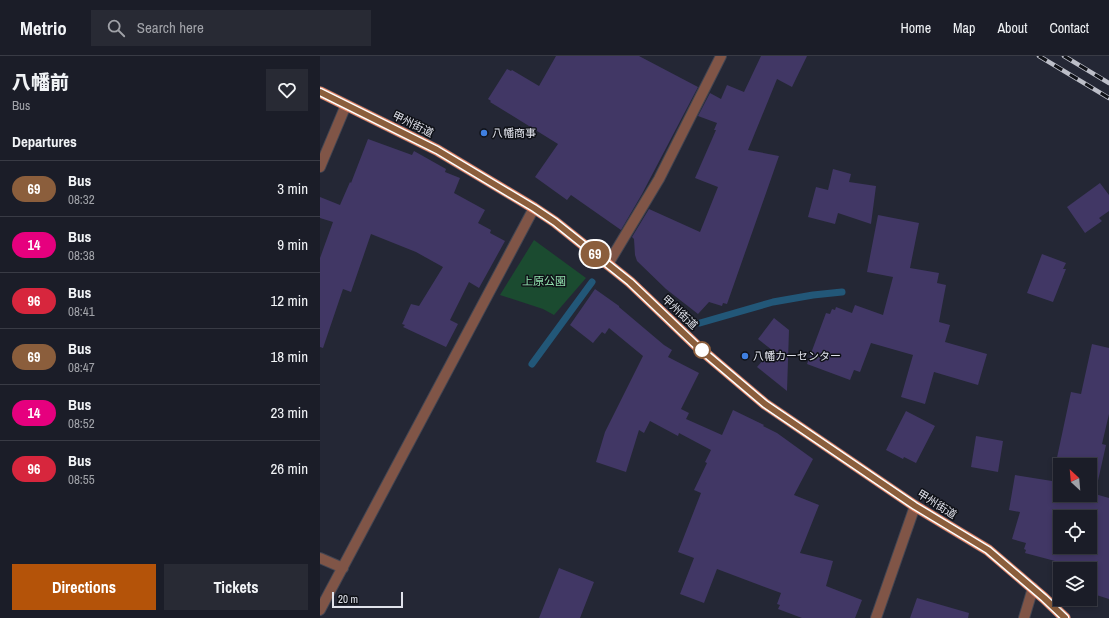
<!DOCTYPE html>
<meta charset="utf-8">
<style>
:root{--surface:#1b1d28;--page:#282a34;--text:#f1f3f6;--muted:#a0a2a8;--line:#393b45;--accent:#b45309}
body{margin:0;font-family:"Archivo Narrow","Noto Sans JP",sans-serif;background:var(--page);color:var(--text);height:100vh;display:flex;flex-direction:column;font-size:15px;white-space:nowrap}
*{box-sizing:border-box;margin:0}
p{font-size:13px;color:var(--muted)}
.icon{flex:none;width:22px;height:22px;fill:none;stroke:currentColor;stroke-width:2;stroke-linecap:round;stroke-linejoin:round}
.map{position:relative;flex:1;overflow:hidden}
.drawer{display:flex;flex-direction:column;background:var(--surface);width:320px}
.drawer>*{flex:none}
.badge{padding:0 8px;border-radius:13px;font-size:14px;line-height:26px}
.needle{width:26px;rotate:334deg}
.controls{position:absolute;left:733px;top:402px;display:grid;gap:8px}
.controls a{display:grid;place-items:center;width:44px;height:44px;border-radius:0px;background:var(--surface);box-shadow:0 2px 6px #0003,0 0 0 1px var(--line);font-size:20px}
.scale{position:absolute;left:12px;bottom:10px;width:71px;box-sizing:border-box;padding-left:4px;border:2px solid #e0e2eb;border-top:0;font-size:11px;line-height:14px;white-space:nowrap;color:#e0e2eb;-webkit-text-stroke:3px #0f1117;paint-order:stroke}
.map>.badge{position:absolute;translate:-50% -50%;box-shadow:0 0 0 2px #fff}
h2{padding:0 12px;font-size:15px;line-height:36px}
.round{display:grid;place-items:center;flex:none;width:42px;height:42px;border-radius:0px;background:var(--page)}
.overview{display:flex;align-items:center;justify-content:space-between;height:68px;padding:0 12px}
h1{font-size:19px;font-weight:800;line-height:30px}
.button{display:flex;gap:8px;margin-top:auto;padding:8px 12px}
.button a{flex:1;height:46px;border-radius:0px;background:var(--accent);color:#fff;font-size:16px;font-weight:800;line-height:46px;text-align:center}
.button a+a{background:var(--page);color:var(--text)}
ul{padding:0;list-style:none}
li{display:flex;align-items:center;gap:12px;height:56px;padding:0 12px;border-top:1px solid var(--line)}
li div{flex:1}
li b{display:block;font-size:15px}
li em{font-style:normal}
li .badge{min-width:44px;font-weight:700;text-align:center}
header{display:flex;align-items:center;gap:24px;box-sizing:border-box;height:56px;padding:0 20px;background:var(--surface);border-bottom:1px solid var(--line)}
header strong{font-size:19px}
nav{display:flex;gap:22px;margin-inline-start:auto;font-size:14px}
.search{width:280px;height:36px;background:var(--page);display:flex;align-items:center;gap:10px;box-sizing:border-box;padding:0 14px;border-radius:0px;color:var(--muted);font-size:15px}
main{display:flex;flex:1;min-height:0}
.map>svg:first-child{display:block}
.green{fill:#1b4b30}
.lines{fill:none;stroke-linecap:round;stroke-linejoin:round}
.stream{stroke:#225778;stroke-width:7}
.building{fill:#413765;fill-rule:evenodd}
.service-casing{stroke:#424552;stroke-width:12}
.minor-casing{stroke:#424552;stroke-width:12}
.trunk-casing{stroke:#424552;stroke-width:12}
.service{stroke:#805547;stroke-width:10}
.minor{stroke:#805547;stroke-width:10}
.trunk{stroke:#e78667;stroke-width:11}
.rail-casing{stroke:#bcbec8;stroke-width:4.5}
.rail{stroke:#0f1117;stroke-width:3;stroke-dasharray:9;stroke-linecap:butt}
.line-casing{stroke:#fff;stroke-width:9}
.line{stroke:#8b5e3c;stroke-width:6}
.shop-dot{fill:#3f7fe0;stroke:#0f1117;stroke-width:1.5}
.stop-dot{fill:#fff;stroke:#8b5e3c;stroke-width:2}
.labels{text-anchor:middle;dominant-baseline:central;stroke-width:3;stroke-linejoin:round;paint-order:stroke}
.street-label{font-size:11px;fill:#e0e2eb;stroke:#0f1117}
.poi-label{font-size:11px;fill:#e0e2eb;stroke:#0f1117;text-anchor:start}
.park-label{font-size:11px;fill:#93e3b0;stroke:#0f1117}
</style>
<header>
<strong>Metrio</strong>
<div class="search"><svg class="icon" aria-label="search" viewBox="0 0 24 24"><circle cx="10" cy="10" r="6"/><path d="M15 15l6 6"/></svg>Search here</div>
<nav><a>Home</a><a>Map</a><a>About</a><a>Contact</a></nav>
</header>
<main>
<section class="drawer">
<div class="overview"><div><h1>八幡前</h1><p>Bus</p></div><a class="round"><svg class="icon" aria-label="heart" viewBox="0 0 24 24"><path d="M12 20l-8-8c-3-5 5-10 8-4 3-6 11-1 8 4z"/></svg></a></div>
<h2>Departures</h2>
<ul>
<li><span class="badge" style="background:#8b5e3c;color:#fff">69</span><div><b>Bus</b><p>08:32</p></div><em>3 min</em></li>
<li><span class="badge" style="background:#e6007e;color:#fff">14</span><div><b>Bus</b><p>08:38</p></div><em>9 min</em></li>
<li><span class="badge" style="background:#d7263d;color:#fff">96</span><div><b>Bus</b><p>08:41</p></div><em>12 min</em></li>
<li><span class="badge" style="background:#8b5e3c;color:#fff">69</span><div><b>Bus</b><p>08:47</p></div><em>18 min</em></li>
<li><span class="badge" style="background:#e6007e;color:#fff">14</span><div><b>Bus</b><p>08:52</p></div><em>23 min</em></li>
<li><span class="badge" style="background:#d7263d;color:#fff">96</span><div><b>Bus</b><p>08:55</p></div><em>26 min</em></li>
</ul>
<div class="button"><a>Directions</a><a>Tickets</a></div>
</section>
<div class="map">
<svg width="789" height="562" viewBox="0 0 789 562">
<rect width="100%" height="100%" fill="#242735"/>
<path class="green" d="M214,184l52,38 -32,37 -11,-6 -43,-14z"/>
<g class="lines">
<path class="stream" d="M380,267l73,-21 40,-7 29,-3
M212,308l60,-82"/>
</g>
<path class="building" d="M236,0h83l59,31 -56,107 -21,36 -50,-35 -4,5 -32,-23 23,-33 -68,-42 1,-1 -3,-2 19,-30 4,2 1,-1 27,16z
M441,0h46l-15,31 -15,-8 -29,71 31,6 -52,148 -4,-1 -1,3 -13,-4 -11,12 -32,-25 -29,-28 -2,-6 -1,-16 -2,-2 17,-28 51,23 18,-45 -23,-9 21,-48h-2l3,-7 -19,-7 12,-23 11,6 6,-14 17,7z
M48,83l44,16 2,-4 32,18 -1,3 15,6 -6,15 31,17 -7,13 13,7 -1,3 15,8 -26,47 -10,-6 -19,38 8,4 -12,23 -43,-20 2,-2 -3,-1 9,-20 8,2 24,-39 -27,-15 -45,-18 -20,58 -8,-3 -20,59 -3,-1v-89l13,-36 -13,-4v-21l20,8 10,-23 1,1z
M513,113l18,5 -2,8 27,4 -5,38 -33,-11 -3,11 -27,-7 8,-30 12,3z
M780,127l9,12v16l-10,7 3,3 -17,12 -18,-26z
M558,159l41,8 -9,45 29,5 -2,10 9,2 -7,37 11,3 -5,17 42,12 -9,31 -44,-13 -9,32 -24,-7 12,-42 -42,-12 -11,29 -6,-2 -4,10 -43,-16 19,-51 4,1 2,-5 3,1 1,-3 16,6 3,-8 28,10 10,-38 -26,-5z
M722,198l24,9 -3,6h3l-13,33 -26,-9z
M275,233l24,17v1l45,38 8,5 -4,7 31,16 -18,36 8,4 -3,6 36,16 11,-25 31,15 -1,1 14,7 36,26 -19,36 25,10 -19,48 33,8 -7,25 36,14 -7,18h-53l-24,-9 2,-4 -3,-1 4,-11 -64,-24 -13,34 -24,-9 14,-36 -16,-6 23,-59 -7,-3 13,-27 -2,-1 6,-12 -32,-17 -1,3 -28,-15 -6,12 -5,-3 -13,42 -30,-10 9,-30 38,-76 -34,-28 -4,6 -3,-2 -9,11 -23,-18z
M454,262l15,12 -2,61 -30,-24 15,-17 -14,-11z
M772,288l17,4v66l-7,30 4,1 -11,49 14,4v101l-19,-6v-24h-5l-60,-16 1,-3 -2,-1 2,-6 -14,-4 8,-27 -11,-2 6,-35 37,6 19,-89 10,2zM740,409h30v30h-30zM740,461h30v30h-30z
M586,355l29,15 -19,37 -12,-6 -1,2 -17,-9z
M656,380l27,5 -5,31 -27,-5z
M239,512l35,14 -14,36h-41z
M597,542l52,15 -1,5h-58z"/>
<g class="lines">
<g class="service-casing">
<path id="service" d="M0,111l26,-62"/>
</g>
<g class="minor-casing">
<path id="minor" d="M288,208l51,-85 62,-123
M0,502l23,10
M0,554l214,-402
M556,562l39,-112
M704,562l9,-30"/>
</g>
<g class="trunk-casing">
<path id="trunk" d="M0,36l117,58 97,58 21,14 75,60 69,66 66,56 150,102 73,44 56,48 21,20"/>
</g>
<use href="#service" class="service"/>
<use href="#minor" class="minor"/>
<use href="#trunk" class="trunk"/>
<g class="rail-casing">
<path id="rail" d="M719,0l70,42
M744,0l45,27"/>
</g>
<use href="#rail" class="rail"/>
</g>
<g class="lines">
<g class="line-casing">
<path id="line" d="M0,36l117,58 97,58 21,14 75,60 69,66 66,56 150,102 73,44 56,48 21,20"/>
</g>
<use href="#line" class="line"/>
</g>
<g class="shop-dot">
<circle cx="164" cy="77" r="4"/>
<circle cx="425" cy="300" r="4"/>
</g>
<circle class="stop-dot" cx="382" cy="294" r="8"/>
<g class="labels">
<g class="street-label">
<text transform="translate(93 68) rotate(26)">甲州街道</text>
<text transform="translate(360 256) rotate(43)">甲州街道</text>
<text transform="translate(617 448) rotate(32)">甲州街道</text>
</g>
<g class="poi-label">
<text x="172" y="77">八幡商事</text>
<text x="433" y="300">八幡カーセンター</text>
</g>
<g class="park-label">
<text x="224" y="225">上原公園</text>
</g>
</g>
</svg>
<div class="controls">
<a><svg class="needle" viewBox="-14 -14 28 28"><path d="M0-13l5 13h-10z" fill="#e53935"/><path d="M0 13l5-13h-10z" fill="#a0a2a8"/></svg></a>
<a><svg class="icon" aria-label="locate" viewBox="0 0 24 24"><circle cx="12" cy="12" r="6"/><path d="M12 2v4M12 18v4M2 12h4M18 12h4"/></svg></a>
<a><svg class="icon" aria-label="layers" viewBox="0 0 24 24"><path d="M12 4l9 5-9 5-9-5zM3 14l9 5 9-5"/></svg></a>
</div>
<div class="scale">20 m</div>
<b class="badge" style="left:275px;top:198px;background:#8b5e3c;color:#fff">69</b>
</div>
</main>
